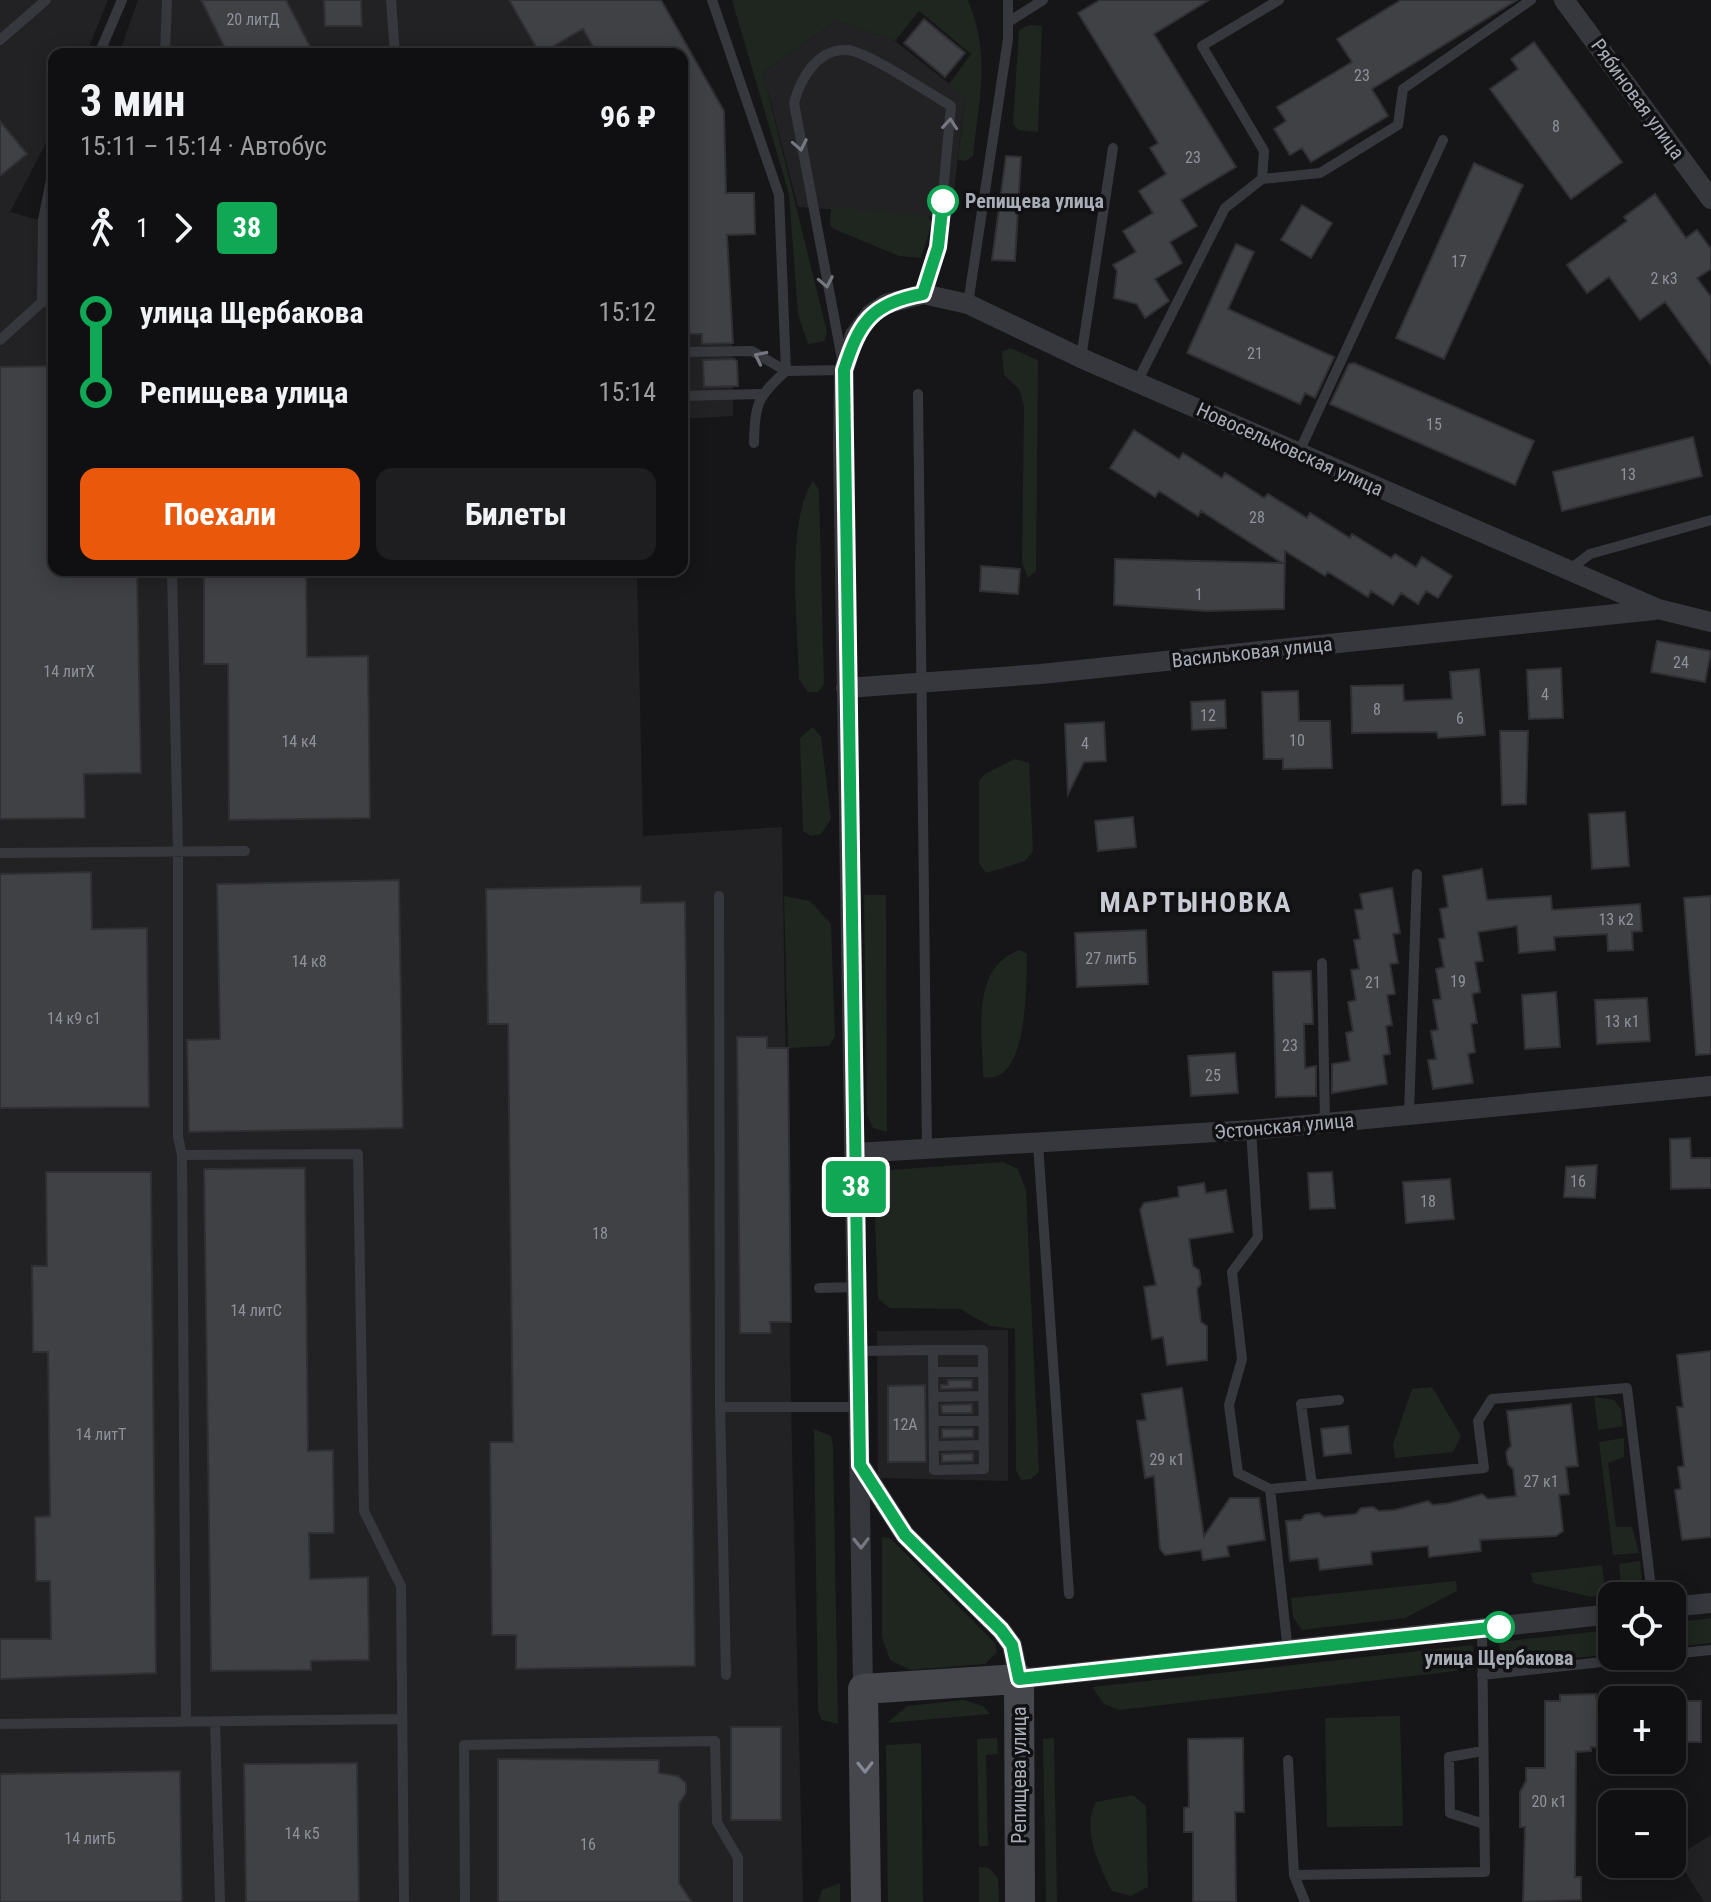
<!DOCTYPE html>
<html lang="ru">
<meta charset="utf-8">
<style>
:root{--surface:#101012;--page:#1e1e20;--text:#f1f3f6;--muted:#9c9d9f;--line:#303032;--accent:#ea580c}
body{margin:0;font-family:"Roboto Condensed",sans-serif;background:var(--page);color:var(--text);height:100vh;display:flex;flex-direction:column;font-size:30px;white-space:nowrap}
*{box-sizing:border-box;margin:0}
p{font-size:26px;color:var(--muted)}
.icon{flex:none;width:44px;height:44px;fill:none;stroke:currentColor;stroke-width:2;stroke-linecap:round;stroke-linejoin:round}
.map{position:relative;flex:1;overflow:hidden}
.panel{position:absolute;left:48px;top:48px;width:640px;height:528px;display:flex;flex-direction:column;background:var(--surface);border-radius:16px;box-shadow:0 4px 20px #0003,0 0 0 2px var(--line)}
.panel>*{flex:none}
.badge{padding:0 16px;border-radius:6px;font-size:28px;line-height:52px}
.tools{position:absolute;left:1598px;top:1582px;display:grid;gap:16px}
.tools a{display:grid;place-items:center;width:88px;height:88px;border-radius:16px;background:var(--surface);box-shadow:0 4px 20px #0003,0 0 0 2px var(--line);font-size:40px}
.map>.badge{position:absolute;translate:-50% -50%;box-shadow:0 0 0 4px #fff}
.legs{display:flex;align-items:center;gap:12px;height:88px;padding:0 32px;font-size:26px}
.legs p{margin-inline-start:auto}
.head{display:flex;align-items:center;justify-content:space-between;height:136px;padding:0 32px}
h1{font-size:44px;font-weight:700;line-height:60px}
.action{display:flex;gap:16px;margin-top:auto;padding:16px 32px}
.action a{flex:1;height:92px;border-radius:16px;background:var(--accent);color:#fff;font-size:32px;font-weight:700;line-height:92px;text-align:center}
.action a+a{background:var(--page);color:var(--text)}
ul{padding:0 32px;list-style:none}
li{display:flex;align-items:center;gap:28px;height:80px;font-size:30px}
li i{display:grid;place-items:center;width:12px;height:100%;margin:0 10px;background:currentColor}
li i::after{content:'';width:20px;height:20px;margin:-10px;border:6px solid;border-radius:50%;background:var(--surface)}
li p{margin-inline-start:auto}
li:first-child i{background:linear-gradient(#0000 50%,currentColor 0)}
li:last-child i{background:linear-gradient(currentColor 50%,#0000 0)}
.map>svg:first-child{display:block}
.built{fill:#222225}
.green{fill:#1e261f}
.building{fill:#404145;stroke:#303034;stroke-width:2}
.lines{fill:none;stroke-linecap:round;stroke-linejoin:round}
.lane{stroke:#37383d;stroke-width:10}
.street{stroke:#37383d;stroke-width:20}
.secondary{stroke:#45474d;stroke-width:30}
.oneway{stroke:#757881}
.oneway2{stroke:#858993}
.line-1-casing{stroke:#fff;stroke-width:18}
.line-1{stroke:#10a855;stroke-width:12}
.stop-1-dot{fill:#fff;stroke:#10a855;stroke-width:4}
.labels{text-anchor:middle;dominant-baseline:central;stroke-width:7;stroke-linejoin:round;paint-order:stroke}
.number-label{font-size:16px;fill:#8e929b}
.street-label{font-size:20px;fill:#a8adb8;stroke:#111113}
.stop-label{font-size:20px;font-weight:bold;fill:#a8adb8;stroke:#111113;text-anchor:start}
.district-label{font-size:28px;font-weight:bold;letter-spacing:2px;fill:#c9ccd4;stroke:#111113}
</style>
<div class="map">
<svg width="1711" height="1902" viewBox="0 0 1711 1902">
<rect width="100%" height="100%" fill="#161618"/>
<path class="built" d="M0,0h108l-22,54h-32v74l-44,84 43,12 1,-7v353h583l6,266 139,-9 9,579 12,496h-803z
M138,0h523l63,111 3,102 27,-1 1,22 -28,1 6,126h4l1,12v13l-5,1v29l-51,3v-365h-563z
M837,21l58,20 70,55 -14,122 -153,-11 -35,-135z
M1008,1330v151l-130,-3 -1,-147z
M1711,1835v67h-7l-28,-45z"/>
<path class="green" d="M732,0h236c23,56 11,97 5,156l-8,5 -7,-1 7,-63 -16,-13 22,-30 -52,-43 -24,30 -58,-20 -74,51 64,260 -3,9 -16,3 -10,-30 -9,-120z
M1030,25l12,1 -4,106 -20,-2 -5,-6 6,-94z
M831,207l97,9 4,7 -11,35 -22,-2 -65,-27 -4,-4z
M1010,348l28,12 -2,211 -8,7 -6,-15 2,-156 -5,-18 -15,-14 -2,-23z
M813,481l6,9 5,194 -6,8h-10l-9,-13c-1,-51 -14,-157 14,-198z
M813,727l8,10 10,82 -10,15 -10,2 -8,-5 -3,-93z
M1015,759l14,4 4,88 -8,10 -39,12 -7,-10v-82l6,-7z
M864,895h22l1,237 -14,-4 -6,-13z
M784,896l26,5 21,23 4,112 -6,10 -41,2z
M1020,950l7,4c-1,29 2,133 -44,123 0,-42 -14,-110 37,-127z
M1003,1162l15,7 8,21 13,282 -8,7 -10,1 -5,-10 -1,-141 -25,-3 -30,-17 -70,-1 -12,-9 -4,-112 15,-17z
M1432,1387l29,49 -8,16 -58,6 -2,-14 19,-55z
M1594,1397l20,3 7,9 2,17 -25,4z
M814,1429l17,7 2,9 5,279 -16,-4 -4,-9z
M1624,1438v19l-16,6 8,64h16l7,26 -26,2 -14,-113z
M882,1537l8,1 105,105 2,9 -12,12 -75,6 -20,-10 -8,-23z
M1640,1561l2,17 -7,14 -13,2 -3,-30z
M1602,1565l4,30 -15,2 -58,-14 -2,-10z
M1456,1581l1,10 -52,27 -103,12 -9,-13 -2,-19z
M1711,1618v25l-39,4v-24z
M1611,1630l1,24 -110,12 -3,-24z
M1473,1645v24l-354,41 -15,-6 -12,-17z
M964,1700l19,6 7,8 -103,9 20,-17z
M1400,1716l3,110 -76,1 -2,-109z
M997,1738l1,16 -12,1 2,91h-9l-2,-107z
M1054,1738l3,164h-11l-3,-163z
M921,1743l2,159h-35l-2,-157z
M1133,1795l13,11 2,81 -17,9 -19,-5c-13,-27 -31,-61 -16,-89z
M979,1867l10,1 9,10 1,24h-20z
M840,1883v19h-22l4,-12z"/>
<path class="building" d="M201,0h85l28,54h-86z
M324,0h37l1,26h-37z
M509,0h152l63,111 2,82h28l1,41 -28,1 6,108 -31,1v-10h-20v-280h-85l-14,-25 -43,25z
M1100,0h109l-55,34 82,133 -55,33 16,26 -27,16 12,21 -27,16 14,22 -24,17 -8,-14 -23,-6 3,-27 -4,-6 23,-13 -13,-21 30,-18 -14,-22 27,-17 -16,-26 8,-5 -80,-130z
M1401,0h116l-145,89 16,27 -77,46 -9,-14 -12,7 -16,-26 12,-8 -9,-14 75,-45 -15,-23z
M924,19l41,34 -20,24 -41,-34z
M1534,42l88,120 -51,37 -81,-110 28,-20 -7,-10z
M0,121l27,33 -27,22z
M1006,156l15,1 -6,104 -23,-1z
M1474,163l49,22 -79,174 -48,-21z
M1655,194l31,44 11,-8 14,19v20l-14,9 14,19v68l-46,-63 -25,18 -31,-43 -22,16 -20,-28 60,-44 -3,-4z
M1302,205l30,18 -21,35 -30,-18z
M1236,244l18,8 -26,57 106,48 -19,41 -10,-5 -5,11 -113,-51z
M734,359l3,2 1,25 -34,1 -1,-27z
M1354,363l180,78 -19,44 -185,-81 19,-40z
M54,366v204h83l4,203 -57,1 1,44 -85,1v-452z
M1134,430l45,29 4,-6 39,25 3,-5 39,25 4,-4 39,24 3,-5 40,25 2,-4 39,24 4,-4 21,13 6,-10 30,19 -14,22 -12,-7 -8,13 -17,-11 -8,12 -22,-14 -3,6 -40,-25 -3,4 -40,-25 -1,58 -76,2 -94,-6 1,-46 167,4 -81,-52 -3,5 -39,-25 -4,6 -45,-29z
M1693,437l9,39 -140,35 -9,-39z
M981,566l39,3 -2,25 -38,-3z
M204,570h102l1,87 61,-1 2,162 -141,2 -1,-156h-24z
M1657,641l54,10 -6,31 -54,-10z
M1561,668l2,50 -34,1 -2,-49z
M1479,669l6,66 -47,3 -1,-6 -85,1 -1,-47 52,-1 1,16 48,-2 -2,-27z
M1298,691l1,30h31l2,47 -49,1v-10h-19l-2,-67z
M1225,700l1,28 -34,2 -1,-28z
M1104,722l2,39 -22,1 -16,32 -3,-70z
M1500,731h28l-2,73 -24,1z
M1625,812l4,54 -37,3 -3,-55z
M1133,817l3,30 -38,4 -3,-30z
M1482,869l5,31 64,-4 1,14 88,-6 2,27 -10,1 1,18 -25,1 -1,-17 -53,3 1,13 -36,3 -2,-27 -39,6 5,29 -8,1 5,30 -8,2 5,29 -6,1 4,28 -7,2 5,29 -40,6 -5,-29 8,-1 -5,-28 7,-1 -5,-30 8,-1 -5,-30 8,-2 -5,-28 6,-1 -5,-29 8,-2 -5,-31z
M91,872l1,57 55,-1 2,179 -149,1v-234z
M399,880l4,248 -214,4 -2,-92 33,-1 -3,-155z
M641,886v17l44,-1 10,764 -179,3v-34h-24l-2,-193h23l-5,-418h-20l-2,-135z
M1392,888l8,45 -7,1 5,29 -8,1 5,30 -8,1 5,30 -6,1 4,28 -7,1 4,29 -55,9v-29l18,-3 -4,-28 7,-2 -5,-29 8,-2 -5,-30 8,-1 -5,-29 6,-1 -5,-29 8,-1 -3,-15z
M1711,896v158l-15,1 -12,-157z
M1146,930l2,54 -71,3 -2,-54z
M1311,971l2,53h-9l1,44 11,-2v30l-40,1 -3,-125z
M1556,992l4,55 -35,2 -3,-54z
M1647,998l3,43 -53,3 -2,-44z
M737,1037h30v11h21l3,274h-21l1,11h-31z
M1235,1053l3,40 -47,3 -3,-40z
M1690,1138l1,20h20v30l-40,1 -1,-50z
M1597,1165l-2,33 -31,-1 2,-30z
M305,1168l3,283 25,-1 1,83h-25l1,46 58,-2 1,83 -58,1v9l-100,1 -7,-502z
M46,1172h105l5,501 -156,6v-40h51l-1,-58h-14l-1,-64 15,-1 -2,-164h-15l-1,-86h15z
M1332,1172l3,36 -25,1 -2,-36z
M1450,1179l4,40 -48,4 -3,-41z
M1204,1183l2,10 20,-3 7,42 -44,7 4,27 6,4 2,14 -4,5 4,33 6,4v34l-40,5 -4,-28 -11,2 -8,-52 12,-2 -16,-75 4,-7 35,-6 -1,-10z
M1711,1351v186l-29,3 -7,-50 6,-1 -3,-22 6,-1 -7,-59h6l-6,-52z
M948,1380h24v8l-31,1v-4h7z
M925,1385l1,77h-38v-76z
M1182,1388l22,148 26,-38h29l6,42 -38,6 2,10 -26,4 -2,-10 -36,5 -5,-6 -6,-73 -9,2 -8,-57 9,-1 -4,-26z
M972,1404v9h-30l-1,-8z
M1571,1404l7,62 -12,1 3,27 -10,1 4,36 -7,5 -76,4 1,11 -52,6 -1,-11 -57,6 1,12 -52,6 -2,-12 -28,3 -4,-40 15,-1 4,-5 14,-2 5,4 32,-3 5,-6 12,-1 6,4 16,-1 33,-9 5,4 17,-2 32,-9 6,5 28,-3 -3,-27 -5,-5 -2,-12 5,-6 -4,-35z
M1348,1426l3,27 -27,3 -3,-27z
M942,1429h31v8l-31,1z
M973,1453v8l-31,1v-8z
M1596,1694v4h16v45h-7v4h-14v4l-15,1 -1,125h6v23l-58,2 2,-75h-5v-35l6,-11v-13h19v-67h15v-6z
M1672,1701h29v41h-29z
M731,1727h50v93h-50z
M1243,1738l1,74h-9l1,90h-43v-70h-9v-24l5,-1 -1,-68z
M498,1759l161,1v13l19,3 8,7v10l-7,11v79l13,19h-194z
M357,1763l2,139h-113l-2,-138z
M180,1771l2,131h-182v-128z"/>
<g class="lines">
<path class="lane" d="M391,0l4,54
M712,0l67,195 7,176 58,-1 -50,-267c6,-23 23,-55 53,-53 20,1 83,44 104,56l-13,141 -15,47
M1010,21l33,-21
M0,40l46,-40
M99,54l23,-54
M165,54l2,-54
M1262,179l58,-6 78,-48 5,-36 128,-89
M42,302l1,-82 11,-55
M968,304l40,-265v-39
M0,340l42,-38h12
M682,352l70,-1 34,20c-29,26 -31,33 -32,72
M1081,358l32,-210
M1137,382l88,-174 37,-29 2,-28 -62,-105 77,-46
M918,394l9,756
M682,396l78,-2
M1299,452l144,-312
M172,570l6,281v286l4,18
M1569,570l21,-16 121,-34
M0,853l245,-2
M719,896l1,511
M1322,963l3,160
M1409,1114l8,-240
M1251,1130l7,107 -26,35 10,87 -13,46 9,68 32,16 18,162
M1038,1144l31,450
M819,1288l38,-1
M859,1351l74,-1 1,120 50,-1 -1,-119h-50
M933,1372h50
M934,1397l49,-1
M934,1421h50
M934,1446l50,-1
M1312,1485l-11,-81 38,-4
M1270,1489l214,-21 -6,-47 14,-22 135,-11 25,208
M1672,1654l39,-4
M726,1675l-6,-268h139
M1482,1675l175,-19
M215,1721l5,181
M186,1722l-4,-567 176,-1 6,357 37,75 3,316
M0,1724l400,-5
M1483,1751l-34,6 1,56 34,11
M1288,1760l6,115
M465,1902l-1,-157 251,-4 2,81 21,36v44
M1305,1902l-11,-27 191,-3 -3,-243"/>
<path class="street" d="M1564,0l147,199
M846,688l195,-14 613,-64
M855,1153l396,-23 460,-44
M860,1465l45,70 96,95 11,15 7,34 593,-65
M1672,1607l39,-4
M863,1689l-20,-1242 1,-77 11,-35 16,-21 15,-10 37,-10 45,10 113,54 577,251 53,13"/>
<path class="secondary" d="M866,1902l-3,-213 156,-10 1,223"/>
</g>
<defs><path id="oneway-chevron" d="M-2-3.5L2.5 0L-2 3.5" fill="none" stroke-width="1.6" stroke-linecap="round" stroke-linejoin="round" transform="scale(2)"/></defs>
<g class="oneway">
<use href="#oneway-chevron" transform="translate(950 124) rotate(-85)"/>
<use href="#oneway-chevron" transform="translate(800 145) rotate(79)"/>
<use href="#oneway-chevron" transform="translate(826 282) rotate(79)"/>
<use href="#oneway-chevron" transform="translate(760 357) rotate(-154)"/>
<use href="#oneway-chevron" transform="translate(861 1543) rotate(89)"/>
</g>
<use class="oneway2" href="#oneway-chevron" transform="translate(865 1767) rotate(89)"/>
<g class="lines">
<g class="line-1-casing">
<path id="line-1" d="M943,201l-5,46 -15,47c-52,9 -64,29 -79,76l16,1095 45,70 96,95 11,15 7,34 480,-52"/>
</g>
<use href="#line-1" class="line-1"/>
</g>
<g class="stop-1-dot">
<circle cx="943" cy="201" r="14"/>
<circle cx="1499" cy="1627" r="14"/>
</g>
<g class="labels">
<g class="number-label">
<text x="253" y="19">20 литД</text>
<text x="1362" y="75">23</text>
<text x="1556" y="126">8</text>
<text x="1193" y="157">23</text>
<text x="1459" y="261">17</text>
<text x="1664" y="278">2 к3</text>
<text x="1255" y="353">21</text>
<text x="1434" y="424">15</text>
<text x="1628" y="474">13</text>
<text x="1257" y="517">28</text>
<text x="1199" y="594">1</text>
<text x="1681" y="662">24</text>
<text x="69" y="671">14 литХ</text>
<text x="1545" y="694">4</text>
<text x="1377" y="709">8</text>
<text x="1208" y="715">12</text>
<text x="1460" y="718">6</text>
<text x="1297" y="740">10</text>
<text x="299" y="741">14 к4</text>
<text x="1085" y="743">4</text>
<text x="1616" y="919">13 к2</text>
<text x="1111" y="958">27 литБ</text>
<text x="309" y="961">14 к8</text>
<text x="1458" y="981">19</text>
<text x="1373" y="982">21</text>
<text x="74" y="1018">14 к9 с1</text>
<text x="1622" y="1021">13 к1</text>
<text x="1290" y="1045">23</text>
<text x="1213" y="1075">25</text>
<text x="1578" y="1181">16</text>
<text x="1428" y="1201">18</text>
<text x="600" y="1233">18</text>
<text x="256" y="1310">14 литС</text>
<text x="905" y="1424">12А</text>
<text x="101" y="1434">14 литТ</text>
<text x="1167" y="1459">29 к1</text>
<text x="1541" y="1481">27 к1</text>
<text x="1549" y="1801">20 к1</text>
<text x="302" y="1833">14 к5</text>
<text x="90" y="1838">14 литБ</text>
<text x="588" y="1844">16</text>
</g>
<g class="street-label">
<text transform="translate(1638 99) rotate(54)">Рябиновая улица</text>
<text transform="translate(1290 449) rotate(24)">Новосельковская улица</text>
<text transform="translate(1252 652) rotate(-6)">Васильковая улица</text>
<text transform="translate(1284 1126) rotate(-5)">Эстонская улица</text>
<text transform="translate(1019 1775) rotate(-90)">Репищева улица</text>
</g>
<g class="stop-label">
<text x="965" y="201">Репищева улица</text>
<text x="1499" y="1658" text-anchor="middle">улица Щербакова</text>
</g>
<g class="district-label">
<text x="1196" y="902">МАРТЫНОВКА</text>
</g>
</g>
</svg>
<div class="tools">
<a><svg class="icon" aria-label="locate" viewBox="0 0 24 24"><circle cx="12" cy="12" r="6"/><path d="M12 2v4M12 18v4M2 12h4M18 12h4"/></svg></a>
<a>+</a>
<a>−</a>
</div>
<b class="badge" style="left:856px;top:1187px;background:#10a855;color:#fff">38</b>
<section class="panel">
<div class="head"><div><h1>3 мин</h1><p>15:11 – 15:14 · Автобус</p></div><b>96 ₽</b></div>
<div class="legs"><svg class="icon" aria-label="walk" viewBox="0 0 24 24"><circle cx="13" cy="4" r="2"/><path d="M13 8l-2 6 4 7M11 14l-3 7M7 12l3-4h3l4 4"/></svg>1<svg class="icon" aria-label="forward" viewBox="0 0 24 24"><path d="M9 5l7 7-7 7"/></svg><b class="badge" style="background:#10a855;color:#fff">38</b></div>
<ul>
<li><i style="color:#10a855"></i><b>улица Щербакова</b><p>15:12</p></li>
<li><i style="color:#10a855"></i><b>Репищева улица</b><p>15:14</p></li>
</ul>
<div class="action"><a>Поехали</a><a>Билеты</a></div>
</section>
</div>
